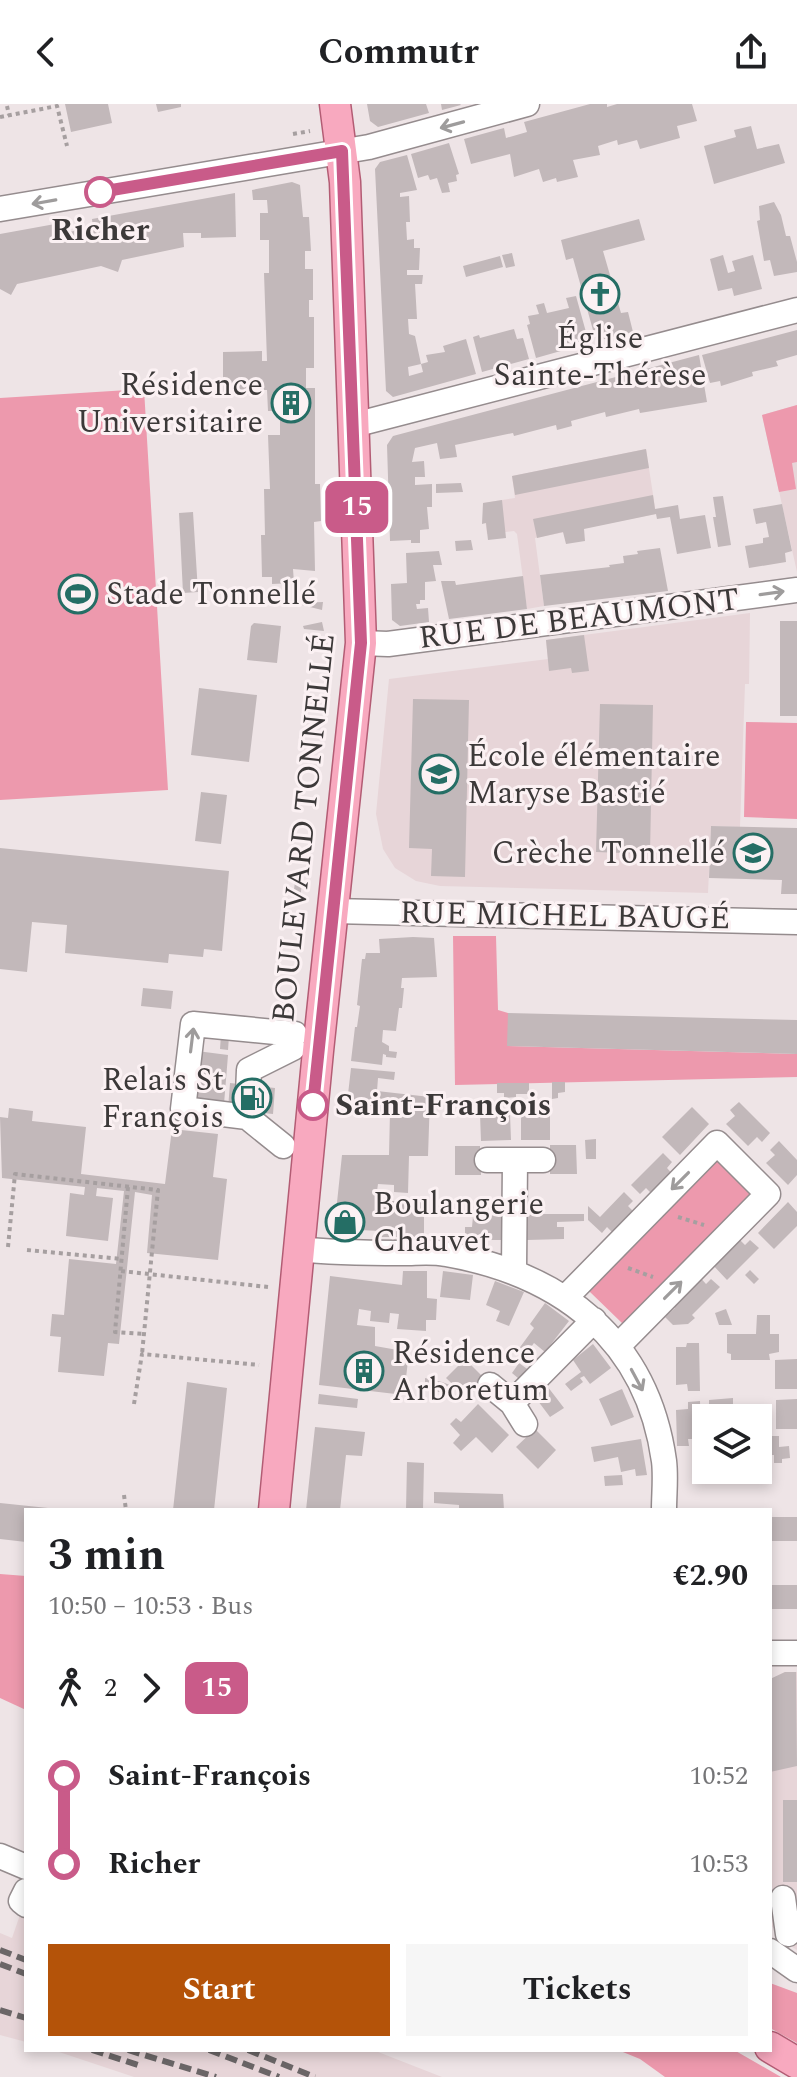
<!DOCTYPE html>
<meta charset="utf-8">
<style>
:root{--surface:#fff;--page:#f6f6f6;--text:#202124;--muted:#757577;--accent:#b45309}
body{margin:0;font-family:Spectral,serif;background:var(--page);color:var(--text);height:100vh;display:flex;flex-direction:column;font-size:30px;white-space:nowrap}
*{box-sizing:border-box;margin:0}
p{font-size:26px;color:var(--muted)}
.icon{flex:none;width:44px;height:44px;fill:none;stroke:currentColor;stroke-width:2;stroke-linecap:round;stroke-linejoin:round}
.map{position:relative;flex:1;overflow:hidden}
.details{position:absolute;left:24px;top:1404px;width:748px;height:544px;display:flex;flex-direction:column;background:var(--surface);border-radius:0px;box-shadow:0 4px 12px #0003}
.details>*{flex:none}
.badge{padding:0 16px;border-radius:12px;font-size:28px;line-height:52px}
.buttons{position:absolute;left:692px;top:1300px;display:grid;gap:16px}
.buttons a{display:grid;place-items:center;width:80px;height:80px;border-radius:0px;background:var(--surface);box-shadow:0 4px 12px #0003;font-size:40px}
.map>.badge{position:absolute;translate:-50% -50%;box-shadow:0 0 0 4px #fff}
.legs{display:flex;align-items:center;gap:12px;height:88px;padding:0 24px;font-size:26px}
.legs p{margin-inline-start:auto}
.overview{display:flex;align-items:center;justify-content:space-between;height:136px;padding:0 24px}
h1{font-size:44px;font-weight:700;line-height:60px}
.primary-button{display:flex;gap:16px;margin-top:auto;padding:16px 24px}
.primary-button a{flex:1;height:92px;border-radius:0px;background:var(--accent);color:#fff;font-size:32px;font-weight:700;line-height:92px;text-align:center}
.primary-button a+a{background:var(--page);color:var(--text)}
ul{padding:0 24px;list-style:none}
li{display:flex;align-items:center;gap:28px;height:88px;font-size:30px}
li i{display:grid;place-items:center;width:12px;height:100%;margin:0 10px;background:currentColor}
li i::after{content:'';width:20px;height:20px;margin:-10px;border:6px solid;border-radius:50%;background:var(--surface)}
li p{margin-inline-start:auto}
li:first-child i{background:linear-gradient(#0000 50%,currentColor 0)}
li:last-child i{background:linear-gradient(currentColor 50%,#0000 0)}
header{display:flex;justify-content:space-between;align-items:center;height:104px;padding:0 24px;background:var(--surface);font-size:36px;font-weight:700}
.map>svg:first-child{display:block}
.built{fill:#e7d5d8}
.green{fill:#ed99ad}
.building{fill:#c2b8ba}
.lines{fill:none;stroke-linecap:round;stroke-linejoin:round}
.minor-casing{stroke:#958c8e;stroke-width:27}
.major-casing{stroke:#b35c74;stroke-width:33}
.path{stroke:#a69fa0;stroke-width:4;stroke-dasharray:4 4;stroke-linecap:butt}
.minor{stroke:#fff;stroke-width:24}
.major{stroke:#f8a9bf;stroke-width:30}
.rail{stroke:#6b6667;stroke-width:6;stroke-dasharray:12 6;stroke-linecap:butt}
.oneway{stroke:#9e9c9c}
.line-1-casing{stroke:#fff;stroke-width:18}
.line-1{stroke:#c95b89;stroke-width:12}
.stop-1-dot{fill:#fff;stroke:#c95b89;stroke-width:4}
.labels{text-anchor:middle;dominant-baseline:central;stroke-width:6;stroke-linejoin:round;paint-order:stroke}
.stop-label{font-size:32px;font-weight:bold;fill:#3c3939;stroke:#fbf1f3}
.poi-label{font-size:32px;fill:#3c3939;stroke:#fbf1f3;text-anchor:start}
.street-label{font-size:32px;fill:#3c3939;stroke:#fbf1f3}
</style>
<header><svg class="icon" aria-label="back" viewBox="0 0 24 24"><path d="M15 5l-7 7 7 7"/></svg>Commutr<svg class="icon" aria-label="share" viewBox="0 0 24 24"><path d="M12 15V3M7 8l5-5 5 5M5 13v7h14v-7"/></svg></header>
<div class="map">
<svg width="797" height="1973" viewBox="0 0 797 1973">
<rect width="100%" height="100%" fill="#eee4e6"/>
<path class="built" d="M797,301v167l-35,-157z
M646,345l10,65 -121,24 9,68 -17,3 -10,-75 -3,-3 -27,3 -4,-31 32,-5 -3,-22z
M750,509l-1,71h-4l-5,143 -29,-1 -3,67 -268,-7 -24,-5 -21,-13 -12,-19 -7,-35 13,-135 159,-20 -2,-19z
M785,1568h12v278l-11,-7 -16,-19v-244z
M22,1805l4,4v129l-26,-7v-102l12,5z
M53,1946h320l69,27h-308z"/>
<path class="green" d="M144,285l24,401 -168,10v-402z
M797,301v57l-5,1 4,26 -17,3 -17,-77z
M746,618l51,1v96l-53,-2z
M453,832h43l2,74 10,3v33l289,8v23l-342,8z
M718,1057l33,34 -120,128h-9l-32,-31v-7l121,-122z
M0,1470l26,2v134l-26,-12z
M770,1879l27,10v50l-27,-15z
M618,1946h116l47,27h-116l-25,-18z"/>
<path class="building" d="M65,0h43l4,19 -41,9z
M156,0h25v3l-23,5z
M367,0h59l3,9 -51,14 -8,-6z
M441,0h19l1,1 -19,5z
M590,0h17v3l10,-3h75l5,17 -20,5 3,12 -40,11 -3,-9 -19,5 -1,-5 -19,6 2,9 -27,5 5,17 -21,5 -1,-4 -13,4 -4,-13 -25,8 -4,-23 -39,10 -7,-25 40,-11 2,10 21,-6 -3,-10z
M751,22l6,23 22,-5 6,19 -71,21 -10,-38 32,-9 -2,-7z
M449,39l10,31 -3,1 1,6 -9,2 2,9 -8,1 -5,-15 -7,2 -2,-5 -10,3 -7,-24z
M407,51l10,35 -17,3v4l9,-1 1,26h-4l1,18 7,-1v9h6l-1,22h-12v5h16l-1,9h-7l2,35h-9l1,15 6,2 6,28 -13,3 1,9 14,-4 -2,-8 7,-2 -2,-7 19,-3 -2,-6 23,-7 10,35 -83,23 -7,-6 -11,-222 5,-7z
M292,78l8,3 3,32h6l2,34h-6v18h8v31h-4v17h5v51h-8v20h9v96h5l1,37 -7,1 1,49 -22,-2 1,14 -22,1v-7h-10l-1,-42h4l-1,-46h6l-2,-54h12v-24h-12l-1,-21h-5v4l-39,1v-43l39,-1v10h5l-3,-88h5v-33h-9v-27h8l-1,-13h-14l-1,-10z
M235,89l1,44 -35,1v-5h-18l1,14 -62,13 -4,12 -17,-6 -84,18 -6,11 -11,-6v-55l66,-12 2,10 25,-4 -1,-9z
M774,98l7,13 5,21h4l7,26v10l-23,4 -4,-16 -6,1 -7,-40 3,-1 -1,-14z
M639,115l6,21 -42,11 18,62 7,-1 5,20 -37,9 -23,-83 -7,2 -5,-20z
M512,149l3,13 -9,2 -4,-13z
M723,151l5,18 7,-2 -3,-10 21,-6 9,34 -28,7 -2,-8 -14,3 -8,-32z
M500,152l3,11 -37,10 -3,-11z
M576,192l13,47 -53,15 -9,-33 3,-1 -2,-8 11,-2 -3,-9 8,-2 3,10 22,-5 -3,-10z
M514,225l3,10 6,-1 6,21 -47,13 -9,-35 6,-2 1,3z
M797,226v25l-21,6 2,5 -26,6 1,4 -32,10 -1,-5 -10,2 -8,-28z
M699,251l8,47 -67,11 -1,-4 -33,8 -1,-5 -34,9 1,5 -15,4 -1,-5 -42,11 -1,-3 -58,12 2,12 -17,2 -3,-16 -22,5 -3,14 12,-1 1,16h-10v8l17,-1v23h-5l2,22 -9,1v13h-9v-3l-21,1 -3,-96 6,-9z
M646,345l3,19 -134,27 -3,-19z
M461,379l2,9 -27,1v-9z
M653,391l2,14 23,-4 2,14 25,-4 6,33 -34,6 -7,-37 -13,2 -1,-5 -72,15 1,12 -19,3 -3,-12 -26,6 -4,-19z
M723,392l8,49 -13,2 -5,-30h3l-3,-20z
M502,396l4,38 -18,2 -2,-17 -4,1 1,-21z
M782,400l10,47 -7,2 1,9 -37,6 -4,-22 18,-3v-5l6,-1 -3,-15 -10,2 -3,-15z
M193,408l5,80 -15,1 -4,-80z
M471,436l2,10 -17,1 -1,-10z
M660,444l8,43 -124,15 -4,-31 70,-8 -1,-2 15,-2 -1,-7 15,-2 -1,-3z
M439,447l3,14h-9l3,16 -11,1v18h-5v4h-4l1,5 11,-1 1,14 -29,4 -8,-6 -1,-36 16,-1 -1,-30z
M523,472l4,33 -78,10 -8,-38h14l1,4z
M323,498l-1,8 -24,-6 1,-1z
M780,517h17v95h-17z
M322,518l2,9 -20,-2 -1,-3z
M254,519l27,3 -4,37 -30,-3 4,-34z
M584,531l5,36 -17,2 -1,-5 -22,3 -3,-31z
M199,584l58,7 -8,67 -58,-7z
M413,595l56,1 -4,177 -34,-1 1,-27 -23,-1z
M600,600l53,1 -3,149 -54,-2z
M201,688l26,3 -6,49 -26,-3z
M711,722l86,2v66h-16l1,-14 -73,-2z
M0,744l229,23 -7,80 -18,-2 -1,8 -34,-3 -1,9 -103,-10 2,-28 -35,-3 -5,50 -27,-3z
M295,777l7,1 -2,18 -7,-1z
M413,833l21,1 3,39 -35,1 -1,10h3l-2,20h-3l-3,23 -13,-1 -1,12 7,4v5l8,1 -1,6 -10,-1v-2l-3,-1 -1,11 -31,-4 4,-34h2l3,-21 -3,-1 5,-46h3l1,-6h14l-1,-14z
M143,884l30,3 -2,18 -30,-3z
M508,909l289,7v34l-290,-8z
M221,931l8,1 -1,14 -8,-1z
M197,947l31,4 -4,49 -31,-3z
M351,964l44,4 -1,8 -16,-2 -1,13 53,6 -2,59h-19l-1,37 -14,-1v-7l-16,-1 -3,21 5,-1v-3h47v11h-3v25h-44v-6l-20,-1v7h-20l-6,-6 8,-76h47l1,-43h-3v5l-41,-5z
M552,978h13v10l-7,1v5l-6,1z
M230,979l45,5 -2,26 -45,-5z
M497,979h32v11h-13v3l-12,1v-5h-7z
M739,998l31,31 -8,9 -5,-5 -9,9 -22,-22 9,-8 -5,-6z
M692,1003l17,17 -29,31 -18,-18z
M9,1004l24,3 -1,10 54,6 -5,47 84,10 7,-55 46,5 -5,43 14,2 -9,81 -71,-7 5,-58 -17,-3 -16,152 -11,-1 -4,33 -46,-4 3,-35 -11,-1 2,-22 12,1 5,-56 47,5 8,-73 -27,-3 -1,8 17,2 -5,43 -42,-5 4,-43 14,2 1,-8 -83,-9 -2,-61 8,1z
M480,1010h30l1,26 -30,1z
M521,1010h29v26h-29z
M596,1035v20h-10l-1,-19z
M779,1037l18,19v15l-9,10 -22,-22 9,-8 -5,-5z
M550,1041h26l1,29h-27z
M455,1042h25l1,29h-26z
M663,1049l9,9 -5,6 8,9 -20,20 -9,-9 -6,6 -9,-9z
M624,1088l9,9 -5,5 9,9 -21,21 -9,-9 -5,6 -14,-13v-14l12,11z
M788,1098l9,10v14l-23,23 -16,-16z
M521,1110h63v7l-27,1v5h7v12l-37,1 -1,-13z
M510,1111v12l-8,1v12h-37v-13h7l1,-11z
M736,1132l9,9 5,-5 9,8 -32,32 -16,-17z
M750,1166l9,9 -5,5 -9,-9z
M403,1167h24v27l10,1 -1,21h-10v11l-29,-2 2,-15 -9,-1 -1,10 -19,-2 1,-10 -12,-2 -2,16 18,2v19l34,6 -5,43 -85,-10 11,-109 72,9z
M443,1167l30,4 -3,25 -30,-3z
M698,1171l8,9 5,-5 9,8 -28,28 3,3 -7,6 -15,1 -8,-8 10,-9 -3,-3z
M495,1177l29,11 -15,34 -13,-5 4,-10 -14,-6z
M545,1199l24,18 -24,31 -11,-9 -9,12 -7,-5 16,-22 -4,-4z
M726,1205l6,16h-13l-4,-12z
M757,1211h13v19h9v18l-10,2 1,6h-39v-6l-4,-1v-19h29z
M687,1239h12l1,48h-12l-1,-7 -11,1v-38h10z
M593,1240l18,24 -21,16 -6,-8 -4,2 3,4 -12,9 -6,-7 16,-12 -8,-12z
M465,1255l20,20 -18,19 -21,-20z
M797,1255v30h-22v-29z
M519,1259l11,8 -5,13 -13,-11z
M425,1274l17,4 13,5 -6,7 -24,-5z
M541,1274l23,30 -14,9 -21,-28z
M187,1278l40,6 -13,122h-41z
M622,1285l12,28 -23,9 -12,-27z
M319,1290l39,5 -1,9 -39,-4z
M733,1294v9l-24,1v-8z
M797,1295v30h-21v-29z
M700,1297l1,32h5v17h-6v-11h-12l1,7h-12l-1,-36 12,-1v-7z
M478,1300l31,31 -17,18 -16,-16 -15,14 -8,-8 7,-8 -10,-11 6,-6 5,4z
M315,1323l50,5 -3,24 -16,-1 -6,55h-34z
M535,1325l21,21 -18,19 -22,-22z
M758,1325h13v7h8v11l10,-1 1,12 -8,1v4h-8v-8h-16z
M641,1335l6,36 -11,1 -1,-7 -14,3 -3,-15 -24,5 -3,-15z
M758,1356h7v21h-21l-1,-11h15z
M407,1358l17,1 -1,47h-17z
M622,1371l1,10 -18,1 -1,-10z
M434,1388l69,2 1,16h-33v-2h-12v-3l-25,-2z
M0,1399l48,5v2h-22v32l-26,-3z
M770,1413h27v24h-27z
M770,1481h27v24h-27z
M785,1568h11l1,94 -27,6v-93z
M783,1696h14v82h-14z"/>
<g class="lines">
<g class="minor-casing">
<path id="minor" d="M0,105l369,-62 158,-43
M354,321l443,-115
M361,539l27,1 409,-54
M333,807l464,11
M247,1013l-64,-8 10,-85 102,10
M283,1042l-36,-29 2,-47 44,-22
M487,1056h56
M299,1145c34,4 69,4 104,4 14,0 29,-2 43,1 115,20 201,85 218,207 2,16 0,33 0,49
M514,1166l1,-110
M565,1194l152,-155 51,51 -150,152
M490,1281l22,18 13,21
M512,1299l82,-83
M770,1549h27
M0,1752l26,11
M26,1787l-5,10 5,4
M783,1794l5,36
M770,1847l27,19"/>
</g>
<g class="major-casing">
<path id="major" d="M274,1406l44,-459 43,-408 -16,-461 -10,-78
M770,1943l27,16"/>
</g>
<path class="path" d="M7,2l2,9
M0,13l57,-11 10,40
M293,30l17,-3
M128,1083l-13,145 29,2
M678,1113l26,8
M8,1143l7,-73 143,16 -16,164
M27,1146l95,9
M628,1164l25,9
M121,1167l147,16
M134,1300l8,-50 117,11
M124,1391l2,15"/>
<use href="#minor" class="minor"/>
<use href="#major" class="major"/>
<path class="rail" d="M0,1846l26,10
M0,1860l26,10
M0,1906l26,8
M92,1946l49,16
M128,1946l88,27
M209,1946l70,27
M248,1946l67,27"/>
</g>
<defs><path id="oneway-shaft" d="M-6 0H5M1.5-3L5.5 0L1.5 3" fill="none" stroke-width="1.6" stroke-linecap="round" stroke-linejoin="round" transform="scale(2)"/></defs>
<g class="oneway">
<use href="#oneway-shaft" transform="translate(452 21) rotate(165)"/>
<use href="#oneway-shaft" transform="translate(44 98) rotate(170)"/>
<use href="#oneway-shaft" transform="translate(772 489) rotate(-8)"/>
<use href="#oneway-shaft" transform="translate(192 936) rotate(-83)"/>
<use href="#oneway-shaft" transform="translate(680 1077) rotate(135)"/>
<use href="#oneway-shaft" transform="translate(673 1186) rotate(-45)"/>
<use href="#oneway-shaft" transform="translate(637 1276) rotate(62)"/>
</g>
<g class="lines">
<g class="line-1-casing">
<path id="line-1" d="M100,88l242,-41 19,492 -48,462"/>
</g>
<use href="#line-1" class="line-1"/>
</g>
<defs>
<g id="church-ring" transform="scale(2)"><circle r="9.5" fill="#fbf1f3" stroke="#256e65" stroke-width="1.5"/><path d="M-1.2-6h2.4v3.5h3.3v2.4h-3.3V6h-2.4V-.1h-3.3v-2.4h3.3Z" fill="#256e65"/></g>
<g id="building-ring" transform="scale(2)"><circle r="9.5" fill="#fbf1f3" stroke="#256e65" stroke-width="1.5"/><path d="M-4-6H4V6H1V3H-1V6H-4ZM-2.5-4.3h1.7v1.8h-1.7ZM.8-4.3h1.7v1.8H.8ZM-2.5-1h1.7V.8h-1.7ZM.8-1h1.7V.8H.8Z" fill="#256e65"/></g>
<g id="stadium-ring" transform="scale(2)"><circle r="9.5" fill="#fbf1f3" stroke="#256e65" stroke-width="1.5"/><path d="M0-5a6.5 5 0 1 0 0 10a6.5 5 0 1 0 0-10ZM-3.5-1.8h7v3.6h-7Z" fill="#256e65"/></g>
<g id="school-ring" transform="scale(2)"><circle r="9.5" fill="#fbf1f3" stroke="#256e65" stroke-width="1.5"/><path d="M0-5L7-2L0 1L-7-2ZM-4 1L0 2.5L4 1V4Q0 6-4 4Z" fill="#256e65"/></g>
<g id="fuel-ring" transform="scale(2)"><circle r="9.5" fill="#fbf1f3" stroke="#256e65" stroke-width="1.5"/><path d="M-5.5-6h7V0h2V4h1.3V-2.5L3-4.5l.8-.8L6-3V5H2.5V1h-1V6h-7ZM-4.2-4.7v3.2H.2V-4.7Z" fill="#256e65"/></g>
<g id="shop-ring" transform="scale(2)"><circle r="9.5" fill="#fbf1f3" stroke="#256e65" stroke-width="1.5"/><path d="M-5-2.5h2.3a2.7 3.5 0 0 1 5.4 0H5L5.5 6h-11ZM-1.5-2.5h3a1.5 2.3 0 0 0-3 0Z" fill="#256e65"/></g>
</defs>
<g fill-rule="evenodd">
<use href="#church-ring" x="600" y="190"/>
<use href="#building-ring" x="291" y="299"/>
<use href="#stadium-ring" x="78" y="490"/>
<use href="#school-ring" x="439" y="670"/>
<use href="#school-ring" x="753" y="749"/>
<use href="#fuel-ring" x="252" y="994"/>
<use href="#shop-ring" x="345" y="1118"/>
<use href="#building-ring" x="364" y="1267"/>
</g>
<g class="stop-1-dot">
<circle cx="100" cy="88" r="14"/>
<circle cx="313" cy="1001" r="14"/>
</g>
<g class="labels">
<g class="stop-label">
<text x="100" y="126">Richer</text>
<text x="335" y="1001" text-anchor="start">Saint-François</text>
</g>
<g class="poi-label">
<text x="600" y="234" text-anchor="middle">Église<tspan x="600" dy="37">Sainte-Thérèse</tspan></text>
<text x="263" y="281" text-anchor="end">Résidence<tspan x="263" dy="37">Universitaire</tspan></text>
<text x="106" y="490">Stade Tonnellé</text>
<text x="467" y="652">École élémentaire<tspan x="467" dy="37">Maryse Bastié</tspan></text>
<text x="725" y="749" text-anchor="end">Crèche Tonnellé</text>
<text x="224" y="976" text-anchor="end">Relais St<tspan x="224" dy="37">François</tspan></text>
<text x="373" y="1100">Boulangerie<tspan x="373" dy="37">Chauvet</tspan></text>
<text x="392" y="1249">Résidence<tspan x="392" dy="37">Arboretum</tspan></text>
</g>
<g class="street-label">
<text transform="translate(579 515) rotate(-7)">RUE DE BEAUMONT</text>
<text transform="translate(304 724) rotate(-84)">BOULEVARD TONNELLÉ</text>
<text transform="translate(565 812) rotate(1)">RUE MICHEL BAUGÉ</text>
</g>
</g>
</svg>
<div class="buttons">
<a><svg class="icon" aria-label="layers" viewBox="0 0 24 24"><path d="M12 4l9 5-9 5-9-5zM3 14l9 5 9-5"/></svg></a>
</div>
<b class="badge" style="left:357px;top:403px;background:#c95b89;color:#fff">15</b>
<section class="details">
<div class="overview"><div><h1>3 min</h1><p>10:50 – 10:53 · Bus</p></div><b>€2.90</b></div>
<div class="legs"><svg class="icon" aria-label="walk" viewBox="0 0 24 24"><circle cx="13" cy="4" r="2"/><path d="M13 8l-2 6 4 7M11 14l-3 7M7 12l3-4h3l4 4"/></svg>2<svg class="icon" aria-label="forward" viewBox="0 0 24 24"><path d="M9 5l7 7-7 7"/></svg><b class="badge" style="background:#c95b89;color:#fff">15</b></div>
<ul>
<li><i style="color:#c95b89"></i><b>Saint-François</b><p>10:52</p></li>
<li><i style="color:#c95b89"></i><b>Richer</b><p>10:53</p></li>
</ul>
<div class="primary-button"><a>Start</a><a>Tickets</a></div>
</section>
</div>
